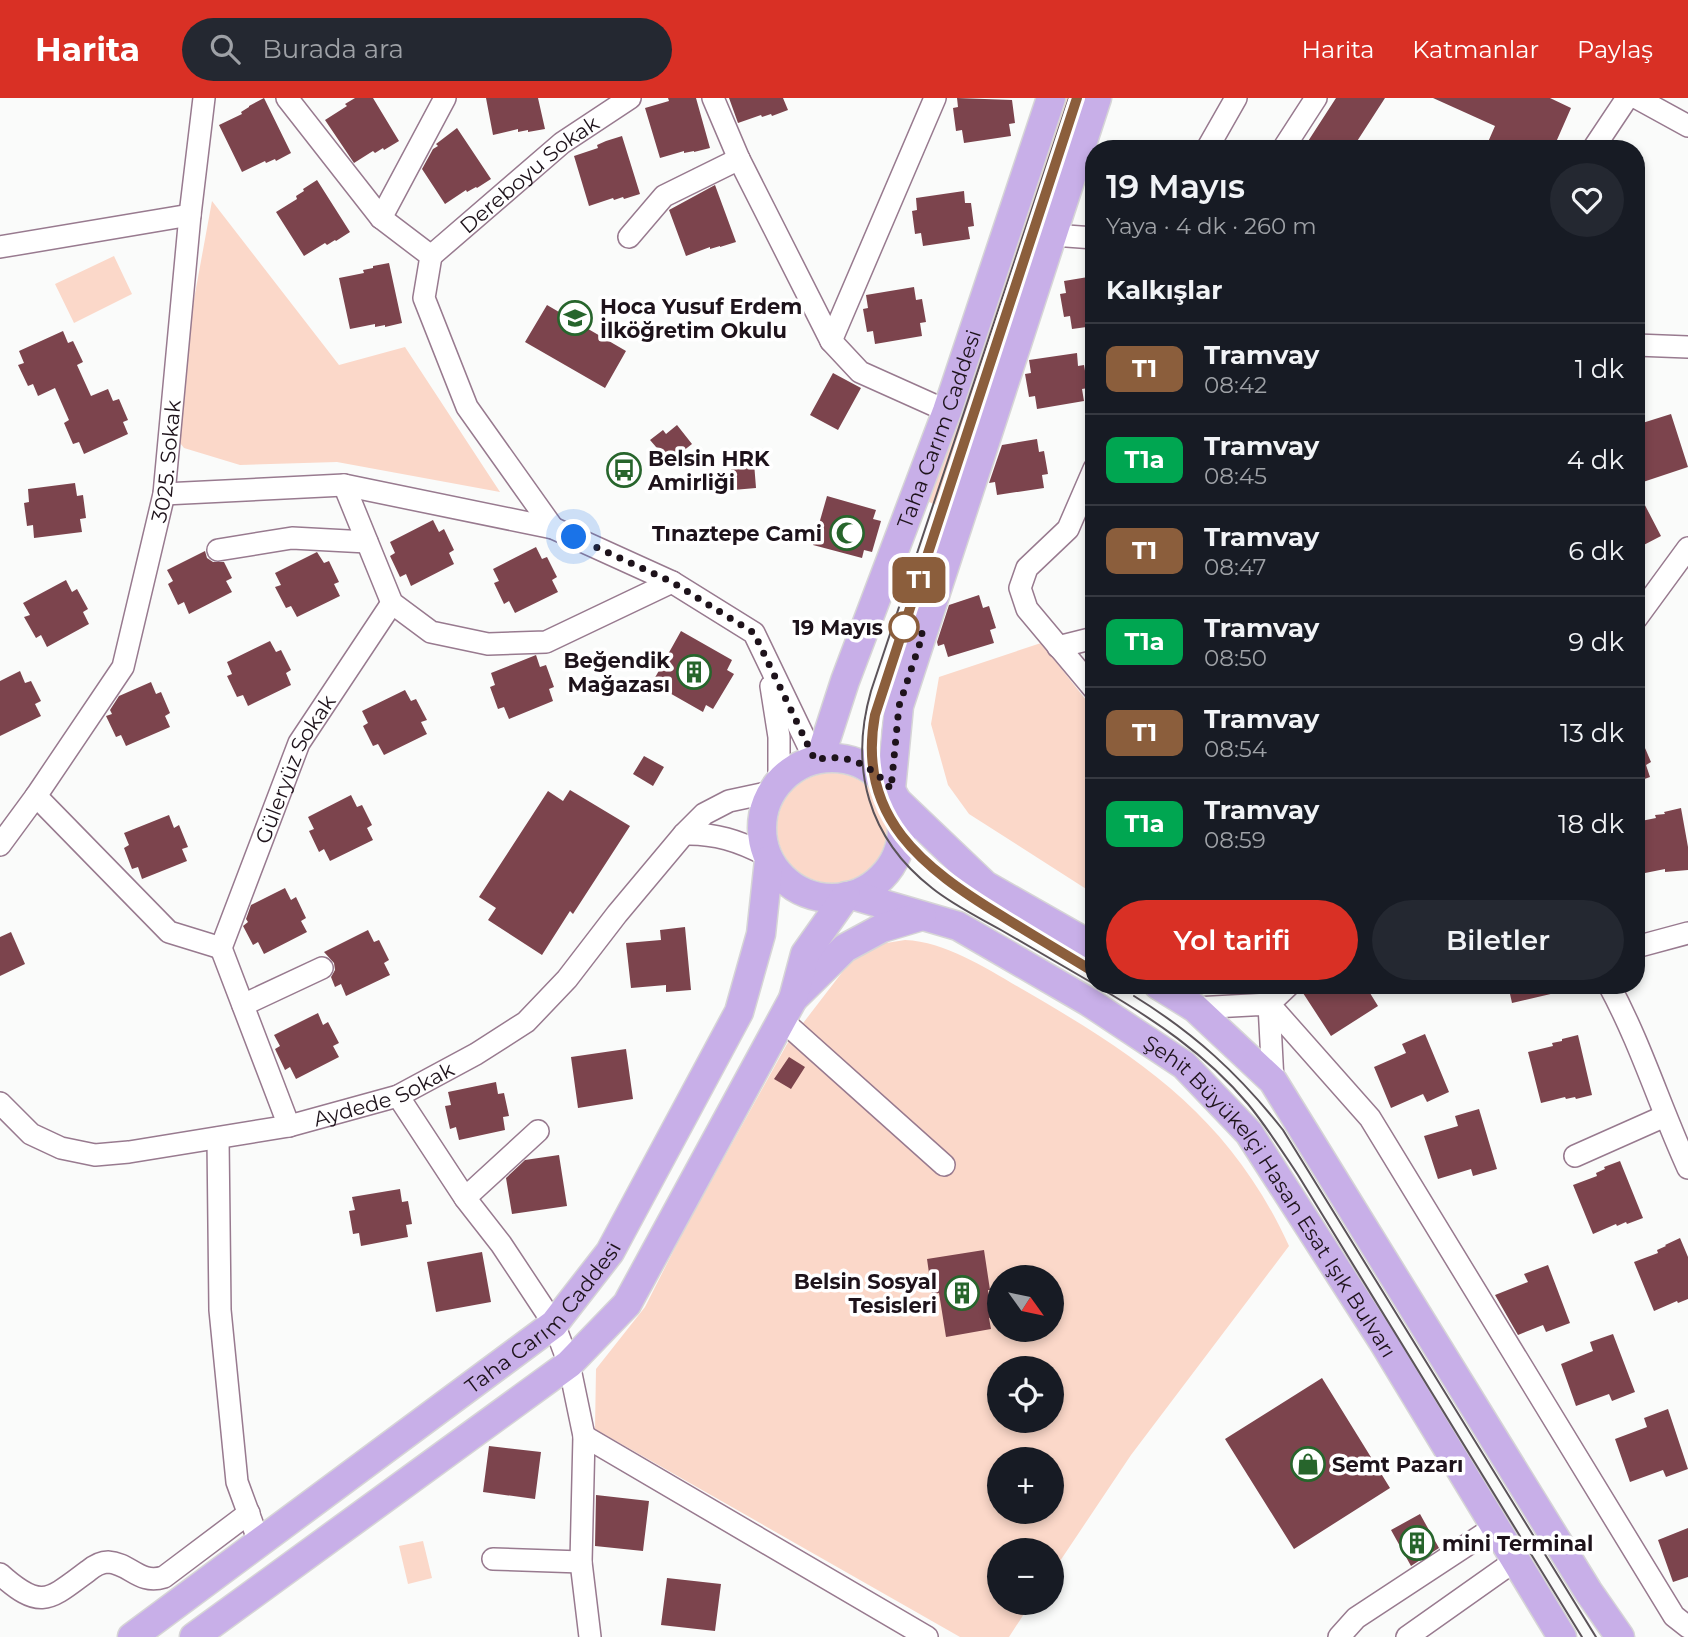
<!DOCTYPE html>
<html lang="tr">
<meta charset="utf-8">
<style>
:root{--surface:#171b24;--page:#242831;--text:#f1f3f6;--muted:#9ea1a6;--line:#363941;--accent:#d93025}
body{margin:0;font-family:Montserrat,sans-serif;background:var(--page);color:var(--text);height:100vh;display:flex;flex-direction:column;font-size:26px;white-space:nowrap}
*{box-sizing:border-box;margin:0}
p{font-size:23px;color:var(--muted)}
.icon{flex:none;width:38px;height:38px;fill:none;stroke:currentColor;stroke-width:2;stroke-linecap:round;stroke-linejoin:round}
.map{position:relative;flex:1;overflow:hidden}
.sheet{position:absolute;left:1085px;top:42px;width:560px;height:854px;display:flex;flex-direction:column;background:var(--surface);border-radius:28px;box-shadow:0 4px 10px #0003}
.sheet>*{flex:none}
.badge{padding:0 14px;border-radius:10px;font-size:24px;line-height:46px}
.needle{width:46px;rotate:123deg}
.tools{position:absolute;left:987px;top:1167px;display:grid;gap:14px}
.tools a{display:grid;place-items:center;width:77px;height:77px;border-radius:50%;background:var(--surface);box-shadow:0 4px 10px #0003;font-size:35px}
.you{position:absolute;width:35px;height:35px;margin:-18px;border:5px solid #fff;border-radius:50%;background:#1a73e8;box-shadow:0 0 0 10px #1a73e833}
.map>.badge{position:absolute;translate:-50% -50%;box-shadow:0 0 0 4px #fff}
h2{padding:0 21px;font-size:26px;line-height:63px}
.round{display:grid;place-items:center;flex:none;width:74px;height:74px;border-radius:37px;background:var(--page)}
.summary{display:flex;align-items:center;justify-content:space-between;height:119px;padding:0 21px}
h1{font-size:33px;font-weight:600;line-height:52px}
.button{display:flex;gap:14px;margin-top:auto;padding:14px 21px}
.button a{flex:1;height:80px;border-radius:42px;background:var(--accent);color:#fff;font-size:28px;font-weight:600;line-height:80px;text-align:center}
.button a+a{background:var(--page);color:var(--text)}
ul{padding:0;list-style:none}
li{display:flex;align-items:center;gap:21px;height:91px;padding:0 21px;border-top:2px solid var(--line)}
li div{flex:1}
li b{display:block;font-size:26px}
li em{font-style:normal}
li .badge{min-width:77px;font-weight:700;text-align:center}
header{display:flex;align-items:center;gap:42px;box-sizing:border-box;height:98px;padding:0 35px;background:var(--accent);color:#fff}
header strong{font-size:33px}
nav{display:flex;gap:38px;margin-inline-start:auto;font-size:24px}
.search{width:490px;height:63px;background:var(--page);display:flex;align-items:center;gap:18px;box-sizing:border-box;padding:0 24px;border-radius:38px;color:var(--muted);font-size:26px}
.map>svg:first-child{display:block}
.green{fill:#fbd8c9;fill-rule:evenodd}
.building{fill:#7c444d}
.lines{fill:none;stroke-linecap:round;stroke-linejoin:round}
.minor-casing{stroke:#987a8f;stroke-width:24}
.major-casing{stroke:#d6d5d6;stroke-width:31}
.minor{stroke:#fff;stroke-width:21}
.major{stroke:#c8afe8;stroke-width:28}
.tram{stroke:#5b5359;stroke-width:2}
.line-casing{stroke:#fff;stroke-width:16}
.line{stroke:#8b5e3c;stroke-width:10}
.walk{stroke:#1e131b;stroke-width:7;stroke-dasharray:0 12.6}
.stop-dot{fill:#fff;stroke:#8b5e3c;stroke-width:3.5}
.labels{text-anchor:middle;dominant-baseline:central;stroke-width:7;stroke-linejoin:round;paint-order:stroke}
.street-label{font-size:21px;fill:#1e131b;stroke:#fff}
.poi-label{font-size:21px;font-weight:bold;fill:#1e131b;stroke:#fff;text-anchor:start}
.stop-label{font-size:21px;font-weight:bold;fill:#1e131b;stroke:#fff;text-anchor:end}
</style>
<header>
<strong>Harita</strong>
<div class="search"><svg class="icon" aria-label="search" viewBox="0 0 24 24"><circle cx="10" cy="10" r="6"/><path d="M15 15l6 6"/></svg>Burada ara</div>
<nav><a>Harita</a><a>Katmanlar</a><a>Paylaş</a></nav>
</header>
<div class="map">
<svg width="1688" height="1539" viewBox="0 0 1688 1539">
<rect width="100%" height="100%" fill="#fafbfa"/>
<path class="green" d="M1064,0h22l-137,412 -25,-10z
M212,103l127,164 66,-18 95,145 -163,-30 -97,3 -56,-17 -14,-18z
M114,158l18,38 -58,29 -19,-39z
M1041,545l53,67v184l-125,-80 -21,-29 -17,-61 8,-47z
M777 730a55 55 0 1 1 110 0a55 55 0 1 1-110 0Z
M905,842c42,2 82,29 117,49 119,69 208,128 267,257l-158,209 -79,118v-23h-53v53h32l-22,34h-49l-365,-208 1,-60 49,-62 39,-77 103,-186 63,-82 30,-18zM999,1180h53v52h-53zM999,1270h53v53h-53zM999,1362h53v52h-53z
M423,1443l9,37 -24,6 -9,-38z"/>
<path class="building" d="M264,0l27,55 -15,8 -1,-2 -9,4 -1,-2 -23,11 -23,-47 23,-11 -1,-2 8,-5v-1z
M355,0h18l26,43 -15,9 -1,-2 -8,5 -2,-2 -19,12 -29,-43 22,-14 -2,-2z
M486,0h52l7,31 -17,3v-2l-10,2v-3l-25,6z
M668,0h28l14,50 -16,4v-1l-10,2v-2l-24,7 -15,-50 24,-7z
M729,0h54l5,12 -16,6 -1,-2 -9,3 -1,-2 -23,8z
M957,0l55,2 3,23 -6,1 2,12 -47,7 -2,-13 -6,1 -3,-23 5,-1z
M1336,0h49l-33,51h-49z
M1433,0h117l21,10 -18,41h-68l10,-23z
M457,30l34,51 -14,9 -1,-1 -9,5 -1,-2 -21,14 -23,-35 11,-20 5,-3 -2,-2z
M622,38l18,58 -16,5 -1,-2 -9,3 -1,-2 -24,8 -15,-50 24,-8 -1,-3 9,-4z
M317,82l33,52 -14,9 -1,-1 -8,5 -2,-2 -21,13 -28,-44 21,-13 -1,-3 8,-5 -1,-2z
M715,87l21,57 -16,5v-1l-10,3v-2l-24,9 -17,-46z
M964,93l1,12h6l3,23 -6,1 2,12 -47,7 -2,-13 -6,1 -3,-23 5,-1 -1,-12z
M389,165l13,60 -17,4v-2l-10,2v-3l-25,5 -11,-51 25,-5 -1,-3 10,-2v-2z
M1094,178v50l-22,3 -2,-13 -6,1 -4,-23 6,-1 -2,-12z
M914,189l2,13 6,-1 4,23 -6,1 2,13 -47,8 -2,-13 -6,1 -4,-23 5,-1 -2,-13z
M547,207l79,46 -21,37 -80,-46z
M63,233l5,12 5,-2 10,21 -6,3 14,31 17,-7 5,12 6,-2 9,21 -5,2 5,12 -44,20 -5,-12 -6,2 -9,-21 5,-3 -14,-32 -17,8 -5,-12 -5,2 -10,-21 6,-2 -5,-12z
M1077,255l1,13 6,-1 4,23 -6,1 2,12 -47,8 -2,-13 -6,1 -4,-23 6,-1 -2,-13z
M833,275l28,15 -23,42 -28,-15z
M1671,316l17,53 -45,15 -7,-21v-36z
M677,327l15,19 -23,18 -19,-22 13,-10 3,4z
M1037,341l2,13 5,-1 4,23 -6,1 2,13 -47,7 -2,-13 -6,1 13,-38z
M753,352l3,38 -23,2 -3,-38z
M75,385l2,13 6,-1 3,23 -6,1 2,13 -48,6 -1,-13 -6,1 -3,-23 5,-1 -1,-13z
M1636,390l25,48 -25,13z
M827,398l49,14 -3,9 8,2 -9,31 -8,-2 -2,8 -49,-13z
M433,422l6,12 5,-3 10,21 -5,3 5,11 -43,22 -5,-12 -6,3 -10,-21 5,-3 -5,-11z
M536,449l6,12 5,-2 10,20 -5,3 6,12 -43,21 -6,-12 -5,3 -10,-21 5,-2 -6,-12z
M205,453l2,7 6,4h11l8,16 -6,3 6,11 -43,22 -5,-12 -6,3 -10,-21 5,-3 -6,-11z
M317,454l7,11 5,-2 10,21 -5,2 6,12 -43,21 -6,-11 -5,2 -11,-21 6,-2 -6,-12z
M66,482l6,12 5,-3 11,20 -5,3 6,12 -42,23 -6,-12 -5,3 -12,-21 6,-2 -7,-12z
M979,497l4,13 6,-2 7,22 -6,2 4,13 -46,14 -4,-13 -6,2 -1,-4 12,-37z
M681,533l51,29 -5,10 7,4 -21,35 -7,-4 -3,7 -51,-29z
M270,543l6,11 5,-2 10,20 -5,3 5,12 -43,21 -5,-11 -6,2 -10,-21 5,-2 -5,-12z
M536,557l4,12 6,-2 8,22 -5,2 4,12 -44,18 -5,-12 -6,2 -8,-22 5,-2 -4,-12z
M20,573l5,12 6,-2 10,20 -6,3 6,12 -41,20v-55z
M151,584l5,12 5,-2 9,21 -5,3 5,11 -44,19 -5,-11 -5,2 -10,-21 6,-2 -2,-4 9,-14z
M405,592l6,11 5,-2 11,21 -6,2 6,12 -43,21 -6,-11 -5,2 -10,-20 5,-3 -6,-12z
M1636,629l15,35 -5,3 4,12 -14,5z
M644,658l20,11 -11,19 -20,-12z
M570,692l60,36 -57,88 -3,-3 -28,44 -54,-35 8,-12 -17,-11 69,-106 15,10z
M351,697l6,12 5,-2 10,20 -5,3 6,12 -43,21 -6,-12 -5,3 -10,-21 5,-2 -6,-12z
M1681,710l7,39v23l-23,2v-3l-25,5 -4,-21v-31l20,-4 -1,-3 10,-1 -1,-2z
M169,717l5,13 5,-3 9,22 -6,2 5,12 -45,18 -4,-12 -6,2 -8,-21 5,-3 -5,-12z
M285,790l6,12 5,-3 10,21 -5,3 6,11 -43,22 -6,-12 -5,3 -10,-19 5,-4 -2,-3 5,-14z
M685,829l6,63 -25,2v-7l-35,3 -5,-45 35,-3 -1,-10z
M368,832l6,12 5,-2 10,20 -5,3 6,12 -44,21 -5,-12 -6,3 -4,-10 4,-7 -1,-7 -10,-11z
M11,834l14,32 -25,12v-39z
M1315,887h50l13,21 -47,30 -28,-43z
M1508,887h64v4l-60,14z
M318,915l5,12 5,-3 11,21 -6,3 6,11 -43,22 -6,-12 -5,3 -10,-21 5,-3 -6,-11z
M1425,936l24,58 -22,10 -4,-8 -32,14 -17,-41 32,-14 -4,-9z
M1578,937l14,60 -16,4 -1,-2 -9,2 -1,-2 -24,6 -13,-51 25,-6 -1,-3 10,-2v-2z
M626,951l7,50 -55,9 -7,-51z
M789,959l16,10 -14,22 -17,-10z
M496,984l2,12 6,-1 5,23 -6,1 2,13 -46,10 -3,-13 -6,2 -5,-23 6,-1 -3,-13z
M1479,1011l18,60 -24,7 -2,-7 -33,10 -14,-43 34,-10 -3,-10z
M559,1057l8,51 -55,8 -6,-36 19,-18z
M1620,1063l23,57 -16,6 -1,-2 -9,4 -1,-2 -23,10 -20,-49 24,-9 -1,-3 9,-4 -1,-2z
M400,1091l2,13 6,-1 4,23 -6,1 2,12 -47,9 -2,-13 -6,1 -4,-23 6,-1 -3,-13z
M1680,1140l8,19v42l-10,4 -1,-2 -23,10 -20,-49 24,-9 -1,-3 9,-4 -1,-1z
M984,1152l6,40h-2l4,27 -3,1 2,11 -45,8 -7,-44 -7,1 -5,-35z
M482,1154l9,50 -55,10 -9,-50z
M1548,1167l22,58 -24,9 -3,-7 -25,10 -23,-40 33,-13 -4,-8z
M1613,1236l22,58 -23,9 -3,-7 -33,12 -15,-42 32,-13 -3,-9z
M1322,1280l68,110 -96,61 -69,-110z
M1668,1311l20,60 -22,8 -3,-7 -33,12 -15,-43 32,-12 -3,-9z
M489,1348l52,6 -6,47 -52,-7z
M596,1397l53,6 -6,50 -48,-5z
M1420,1416l19,34 -28,18 -20,-36z
M1688,1430v49l-15,5 -15,-42z
M667,1480l54,6 -6,47 -54,-6z"/>
<g class="lines">
<g class="minor-casing">
<g id="minor">
<path d="M287,0l94,120 50,38 -7,42 43,109 86,121"/>
<path d="M713,0l26,61 92,182 29,31 87,39"/>
<path d="M1637,0l51,28"/>
<path d="M1207,51l29,-51"/>
<path d="M1283,51l33,-51"/>
<path d="M1593,51l34,-51"/>
<path d="M381,120l64,-120"/>
<path d="M1053,137l41,3"/>
<path d="M629,139l35,-41 75,-37"/>
<path d="M0,149l190,-32"/>
<path id="s1" d="M431,158l131,-113 68,-45"/>
<path d="M831,243l104,-243"/>
<path d="M1636,247l52,2"/>
<path d="M1094,371l-26,60 -41,39 -7,20 7,21 67,80"/>
<path d="M344,387l48,118 39,29 57,12 58,-2 126,-60"/>
<path d="M164,396l180,-9 209,43 119,54 82,51 61,127"/>
<path d="M218,452l74,-12 75,4"/>
<path d="M1636,521l52,-71"/>
<path d="M1058,549l36,-9"/>
<path d="M771,588l8,51v44"/>
<path d="M36,698l133,136 52,16"/>
<path d="M684,736c31,-1 55,7 82,21"/>
<path id="s2" d="M0,747l36,-49 87,-129 41,-173 26,-279 14,-117"/>
<path d="M1636,849l52,-14"/>
<path id="s3" d="M221,850l78,-205 93,-140"/>
<path d="M221,850l68,178"/>
<path d="M1289,887l-20,19 101,114 304,498 14,11"/>
<path d="M1609,887c32,59 51,122 79,183"/>
<path d="M243,907l79,-37"/>
<path d="M1195,910l74,-4 4,77"/>
<path d="M782,922l162,145"/>
<path d="M398,998l67,102 36,46 53,80 15,40 15,72 -3,126 9,75"/>
<path id="s4" d="M0,1005l31,31 30,14 34,7 34,-3 160,-26 109,-30 78,-42 50,-32 41,-43 50,-65 67,-80 20,-20 25,-13 42,-9"/>
<path d="M218,1040l2,172 17,172 22,60"/>
<path d="M1575,1058l90,-40"/>
<path d="M465,1100l73,-67"/>
<path d="M584,1338l343,201"/>
<path d="M493,1461l88,3"/>
<path d="M0,1476c41,37 49,26 88,-3 6,-5 12,-9 20,-9 22,1 31,23 56,15l85,-64"/>
<path d="M1339,1539l17,-19 140,-92"/>
<path d="M1407,1539l109,-77"/>
</g>
</g>
<g class="major-casing">
<g id="major">
<circle cx="832" cy="730" r="70"/>
<path id="s5" d="M820,660l25,-77 102,-270 104,-313"/>
<path d="M891,691l8,-83 198,-608"/>
<path d="M897,703l88,84 109,62"/>
<path id="s6" d="M852,797l106,31 131,76 95,63 65,68 133,207 180,297"/>
<path d="M1158,887l37,23 78,73 315,510 32,46"/>
<path d="M793,901l52,-51 37,-20 40,-12"/>
<path id="s7" d="M132,1539l422,-313 56,-72 129,-240 22,-78 8,-74"/>
<path d="M194,1539l375,-273 58,-60 166,-305 12,-45 41,-58"/>
</g>
</g>
<use href="#minor" class="minor"/>
<use href="#major" class="major"/>
<path class="tram" d="M1069,0l-198,593c-22,77 -3,147 61,197 21,17 46,29 69,42 31,18 62,36 93,54
M872,632l3,-15 61,-185
M874,681c19,70 74,104 132,140 30,17 59,35 88,53
M1095,887c57,33 111,69 153,119 19,23 34,47 50,71l284,462
M1134,898c60,37 105,78 149,134l313,507"/>
</g>
<g class="lines">
<g class="line-casing">
<path id="line" d="M1077,0l-202,617c-19,102 48,153 127,201 30,19 61,37 92,56"/>
</g>
<use href="#line" class="line"/>
<path class="walk" d="M574,439l98,45 82,51 61,127c31,-8 57,5 76,29l8,-83 24,-72 -19,-7"/>
</g>
<defs>
<g id="school-ring" transform="scale(1.75)"><circle r="9.5" fill="#fff" stroke="#27652c" stroke-width="1.5"/><path d="M0-5L7-2L0 1L-7-2ZM-4 1L0 2.5L4 1V4Q0 6-4 4Z" fill="#27652c"/></g>
<g id="bus-ring" transform="scale(1.75)"><circle r="9.5" fill="#fff" stroke="#27652c" stroke-width="1.5"/><path d="M-5-6H5V4H4V6H2V4H-2V6H-4V4H-5ZM-3.5-4V0h7V-4ZM-3.5 1.2v1.5H-2V1.2ZM2 1.2v1.5H3.5V1.2Z" fill="#27652c"/></g>
<g id="mosque-ring" transform="scale(1.75)"><circle r="9.5" fill="#fff" stroke="#27652c" stroke-width="1.5"/><path d="M3.5-4.9A6 6 0 1 0 3.5 4.9A5 5 0 1 1 3.5-4.9Z" fill="#27652c"/></g>
<g id="building-ring" transform="scale(1.75)"><circle r="9.5" fill="#fff" stroke="#27652c" stroke-width="1.5"/><path d="M-4-6H4V6H1V3H-1V6H-4ZM-2.5-4.3h1.7v1.8h-1.7ZM.8-4.3h1.7v1.8H.8ZM-2.5-1h1.7V.8h-1.7ZM.8-1h1.7V.8H.8Z" fill="#27652c"/></g>
<g id="shop-ring" transform="scale(1.75)"><circle r="9.5" fill="#fff" stroke="#27652c" stroke-width="1.5"/><path d="M-5-2.5h2.3a2.7 3.5 0 0 1 5.4 0H5L5.5 6h-11ZM-1.5-2.5h3a1.5 2.3 0 0 0-3 0Z" fill="#27652c"/></g>
</defs>
<g fill-rule="evenodd">
<use href="#school-ring" x="575" y="220"/>
<use href="#bus-ring" x="624" y="372"/>
<use href="#mosque-ring" x="847" y="435"/>
<use href="#building-ring" x="694" y="574"/>
<use href="#building-ring" x="962" y="1195"/>
<use href="#shop-ring" x="1308" y="1366"/>
<use href="#building-ring" x="1417" y="1445"/>
</g>
<circle class="stop-dot" cx="904" cy="529" r="14"/>
<g class="labels">
<g class="street-label">
<text stroke="none"><textPath href="#s1" startOffset="128">Dereboyu Sokak</textPath></text>
<text stroke="none"><textPath href="#s5" startOffset="350">Taha Carım Caddesi</textPath></text>
<text stroke="none"><textPath href="#s2" startOffset="427">3025. Sokak</textPath></text>
<text stroke="none"><textPath href="#s3" startOffset="194">Güleryüz Sokak</textPath></text>
<text stroke="none"><textPath href="#s4" startOffset="408">Aydede Sokak</textPath></text>
<text stroke="none"><textPath href="#s6" startOffset="532">Şehit Büyükelçi Hasan Esat Işık Bulvarı</textPath></text>
<text stroke="none"><textPath href="#s7" startOffset="522">Taha Carım Caddesi</textPath></text>
</g>
<g class="poi-label">
<text x="600" y="208">Hoca Yusuf Erdem<tspan x="600" dy="24">İlköğretim Okulu</tspan></text>
<text x="648" y="360">Belsin HRK<tspan x="648" dy="24">Amirliği</tspan></text>
<text x="822" y="435" text-anchor="end">Tınaztepe Cami</text>
<text x="670" y="562" text-anchor="end">Beğendik<tspan x="670" dy="24">Mağazası</tspan></text>
<text x="937" y="1183" text-anchor="end">Belsin Sosyal<tspan x="937" dy="24">Tesisleri</tspan></text>
<text x="1332" y="1366">Semt Pazarı</text>
<text x="1442" y="1445">mini Terminal</text>
</g>
<g class="stop-label">
<text x="883" y="529">19 Mayıs</text>
</g>
</g>
</svg>
<div class="tools">
<a><svg class="needle" viewBox="-14 -14 28 28"><path d="M0-13l5 13h-10z" fill="#e53935"/><path d="M0 13l5-13h-10z" fill="#9ea1a6"/></svg></a>
<a><svg class="icon" aria-label="locate" viewBox="0 0 24 24"><circle cx="12" cy="12" r="6"/><path d="M12 2v4M12 18v4M2 12h4M18 12h4"/></svg></a>
<a>+</a>
<a>−</a>
</div>
<div class="you" style="left:574px;top:439px"></div>
<b class="badge" style="left:919px;top:482px;background:#8b5e3c;color:#fff">T1</b>
<section class="sheet">
<div class="summary"><div><h1>19 Mayıs</h1><p>Yaya · 4 dk · 260 m</p></div><a class="round"><svg class="icon" aria-label="heart" viewBox="0 0 24 24"><path d="M12 20l-8-8c-3-5 5-10 8-4 3-6 11-1 8 4z"/></svg></a></div>
<h2>Kalkışlar</h2>
<ul>
<li><span class="badge" style="background:#8b5e3c;color:#fff">T1</span><div><b>Tramvay</b><p>08:42</p></div><em>1 dk</em></li>
<li><span class="badge" style="background:#00a651;color:#fff">T1a</span><div><b>Tramvay</b><p>08:45</p></div><em>4 dk</em></li>
<li><span class="badge" style="background:#8b5e3c;color:#fff">T1</span><div><b>Tramvay</b><p>08:47</p></div><em>6 dk</em></li>
<li><span class="badge" style="background:#00a651;color:#fff">T1a</span><div><b>Tramvay</b><p>08:50</p></div><em>9 dk</em></li>
<li><span class="badge" style="background:#8b5e3c;color:#fff">T1</span><div><b>Tramvay</b><p>08:54</p></div><em>13 dk</em></li>
<li><span class="badge" style="background:#00a651;color:#fff">T1a</span><div><b>Tramvay</b><p>08:59</p></div><em>18 dk</em></li>
</ul>
<div class="button"><a>Yol tarifi</a><a>Biletler</a></div>
</section>
</div>
